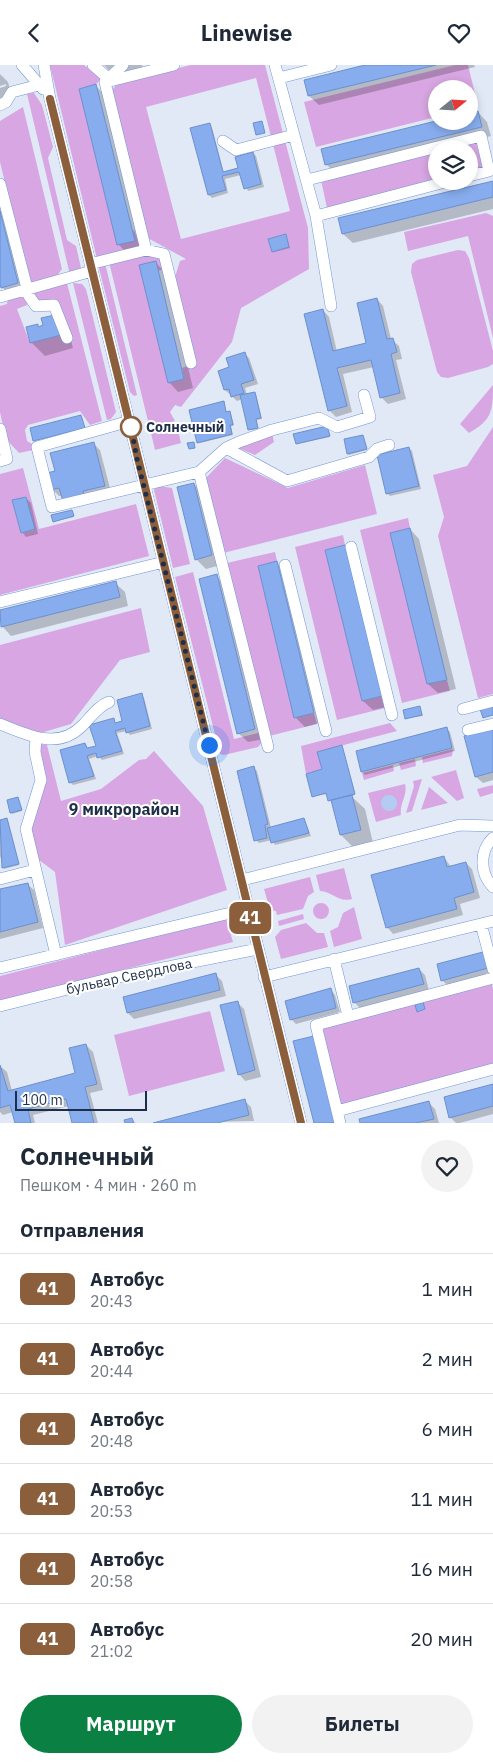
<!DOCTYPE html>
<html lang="ru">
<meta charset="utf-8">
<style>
:root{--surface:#fff;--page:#f2f2f3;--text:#1f2937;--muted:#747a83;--line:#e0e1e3;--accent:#0b8043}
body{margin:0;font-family:"IBM Plex Sans",sans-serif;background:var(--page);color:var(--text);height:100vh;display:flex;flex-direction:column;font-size:19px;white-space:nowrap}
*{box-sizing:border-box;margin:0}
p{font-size:16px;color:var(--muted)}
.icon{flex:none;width:28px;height:28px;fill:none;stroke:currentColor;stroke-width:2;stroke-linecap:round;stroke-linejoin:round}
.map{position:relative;height:1058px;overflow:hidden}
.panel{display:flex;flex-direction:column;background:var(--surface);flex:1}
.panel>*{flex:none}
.badge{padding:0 10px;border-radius:8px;font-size:18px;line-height:32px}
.needle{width:32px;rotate:72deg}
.controls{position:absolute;left:428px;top:15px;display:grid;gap:10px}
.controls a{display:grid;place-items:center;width:50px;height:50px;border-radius:50%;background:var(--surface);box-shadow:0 2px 8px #0003;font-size:25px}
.scale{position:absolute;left:15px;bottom:12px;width:132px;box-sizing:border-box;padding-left:5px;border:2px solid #1f2e48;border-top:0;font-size:14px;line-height:18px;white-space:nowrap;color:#1f2e48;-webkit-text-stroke:4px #fff;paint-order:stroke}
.you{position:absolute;width:25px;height:25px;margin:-12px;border:4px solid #fff;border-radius:50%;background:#1a73e8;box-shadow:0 0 0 8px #1a73e833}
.map>.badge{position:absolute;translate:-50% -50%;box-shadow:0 0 0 2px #fff}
h2{padding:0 20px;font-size:19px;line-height:45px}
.round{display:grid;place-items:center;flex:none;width:52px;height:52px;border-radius:26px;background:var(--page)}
.overview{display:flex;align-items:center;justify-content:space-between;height:85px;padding:0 20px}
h1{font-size:24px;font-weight:700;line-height:38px}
.primary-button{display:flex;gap:10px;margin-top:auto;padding:10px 20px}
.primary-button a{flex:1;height:58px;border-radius:30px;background:var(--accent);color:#fff;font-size:20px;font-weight:700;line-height:58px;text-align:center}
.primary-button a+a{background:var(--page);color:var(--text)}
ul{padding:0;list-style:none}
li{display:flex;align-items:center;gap:15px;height:70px;padding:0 20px;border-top:1px solid var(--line)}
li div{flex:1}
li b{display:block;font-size:19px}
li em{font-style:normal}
li .badge{min-width:55px;font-weight:700;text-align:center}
header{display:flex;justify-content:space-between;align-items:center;height:65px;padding:0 20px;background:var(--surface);font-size:22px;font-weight:700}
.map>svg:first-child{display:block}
.green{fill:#d8a6e2;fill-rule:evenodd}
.water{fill:#b4cbf2}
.shadow{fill:#0003}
.building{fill:#87adee;stroke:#6b90cf}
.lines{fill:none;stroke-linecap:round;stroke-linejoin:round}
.minor-casing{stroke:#7196d6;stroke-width:12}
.minor{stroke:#fff;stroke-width:11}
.line-casing{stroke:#fff;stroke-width:11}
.line{stroke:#8b5e3c;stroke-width:8}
.walk{stroke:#1f2e48;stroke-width:5;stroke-dasharray:0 9}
.stop-dot{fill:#fff;stroke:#8b5e3c;stroke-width:2.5}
.labels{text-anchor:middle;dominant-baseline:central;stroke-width:4;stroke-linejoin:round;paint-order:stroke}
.stop-label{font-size:14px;font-weight:bold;fill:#1f2e48;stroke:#fff;text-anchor:start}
.street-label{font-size:14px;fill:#1f2e48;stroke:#fff}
.quarter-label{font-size:16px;font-weight:bold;fill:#1f2e48;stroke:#fff}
</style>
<header><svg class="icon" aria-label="back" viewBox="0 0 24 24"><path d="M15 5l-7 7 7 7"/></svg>Linewise<svg class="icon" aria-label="heart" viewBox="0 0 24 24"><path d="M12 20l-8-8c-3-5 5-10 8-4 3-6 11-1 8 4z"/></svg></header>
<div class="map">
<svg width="493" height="1058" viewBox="0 0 493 1058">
<rect width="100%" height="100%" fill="#e1e9f7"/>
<path class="green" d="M50,0h34l18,14 -6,5 -17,5 38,155 17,-14 6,16 -43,13z
M191,0h74l43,163 1,41 -68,39 -9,34 -51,65 -6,-2 -5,7 5,9 -21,6 -5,-2 -40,-163 35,-9 17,3 3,13 -6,2 -18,-5 28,117 16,-4 -2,-11 11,-4 -19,-84 6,-19 6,-2 -40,-22 -34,-147 6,-7zM256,13l34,133 -109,28 -35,-132z
M455,0h13l10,41 -9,2v-19h-33v28l-120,30 -12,-45z
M34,28l8,12 11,42 -5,11 19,82 9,6 5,22 -11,7 -43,-181z
M23,42l39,162 -6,8 -23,7 -4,-2 -29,-120v-41z
M476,76l7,27 -14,4v-23h-22z
M436,86v29l-109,28 -6,-28z
M486,148l7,3v122l-25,-102 -60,15 -4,-19z
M458,185l7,1 4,7 24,93v13l-5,3 -40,11 -7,-1 -4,-5 -26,-100 1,-8 5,-4z
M105,198l32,132 -3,1 -4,-4 -31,-124z
M67,218l35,138 -12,4 -10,-14 -52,14 -3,5 2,11 5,3 1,6 -14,3 -13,-14 -6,-27v-106l7,-2 1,-7 11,-3 8,5v6l-10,4 13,34 31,-8 4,9 8,-4 -14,-36 -22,-1 -4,-9 5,-4z
M73,218l9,1 4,5 30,123 -5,7 -4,1z
M493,320c0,26 -1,35 -24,48l-9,-9z
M177,361l4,17 -26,7 -4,-17z
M493,362v267l-15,4 -40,-162 6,-19 -11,-42 34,-9z
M272,368l2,9 -19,13 -17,-7z
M225,393l63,30 77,-23 12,49 -154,39 -18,-74z
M23,403l16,61 97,-25 13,52 -149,39v-121zM26,432l8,33 -13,3 -9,-32z
M158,421l14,2 18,76 -17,4 -19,-78z
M408,453l2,10 -20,5 37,151 20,-4 3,11 -48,12 -42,-173z
M343,470l2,10 -20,5 37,151 20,-5 3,12 -48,12 -42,-173z
M275,487l2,9 -19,5 36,151 20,-4 3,11 -48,12 -42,-173z
M193,507l41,167 28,-7 2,8 -6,7 -34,8 -4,-1 -45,-177z
M141,543l9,44 -30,8 -49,64 -34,10 -37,-14v-75z
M390,658l7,8 -80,21 5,17 -16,5 -5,-28z
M37,679l10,1 14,56 40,-12 38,-29 7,-1 8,-8 49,55 24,84 -162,55 -10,-73 -16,-12 -9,-34 14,-44z
M453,684l-1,7 -29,7 -1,-6z
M415,694l1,7 -15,4 -2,-7z
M393,700l1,6 -30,9 -2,-7z
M456,705l8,28 -7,3 -26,-24z
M422,714l-10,32 -6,2 8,-27 -1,-5z
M405,719c3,11 -6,20 -4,31l-25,7 -8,-29z
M493,720v8l-13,4 -3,-8z
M429,722l19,16 -27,7z
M344,803l8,31c-14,4 -18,-7 -32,-8l-4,-16z
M310,812l4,15 -6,4 -5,13 -26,6 -1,-4 -6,-1 -6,-21z
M313 846a8 8 0 1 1 16 0a8 8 0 1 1-16 0Z
M354,842l8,32 -28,8 -4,-16 8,-4 5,-14z
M303,849l1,5 -25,7 -1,-5z
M226,853l7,24 -233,59v-25z
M306,858l11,10h7l4,14 -47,12 -6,-22 6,-7z
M491,916l2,8v75l-152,41 -19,-78z
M210,946l15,60 -96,25 -15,-61z"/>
<path class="water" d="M381 738a8 8 0 1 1 16 0a8 8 0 1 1-16 0Z"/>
<path class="shadow" d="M104,0h38l1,3 -29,8z
M370,0h104l1,2 -156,38 -10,-9z
M0,9l8,8 5,18 -13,4v-16l6,-2v-2l-6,2z
M96,21l9,9 38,155 -15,4 -10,-10z
M478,47l9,10 4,14 -155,38 -10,-10 143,-43v-7z
M209,60l3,3 12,45 15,-4 14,-16 3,3 8,31 -16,4 -7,-16 -16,4 3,14 -16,5 -3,-3z
M493,117v27l-140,34 -10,-9z
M0,121l27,107 -15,4 -10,-10 -2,-8z
M286,171l4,12 -16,4 -1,-1z
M156,198l9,9 28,116 -15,4 -9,-10z
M377,234l6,7 8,33 8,7 3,13 -6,1 10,39 -18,5 -7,-7 -7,-30 -31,7 9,38 -16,5 -7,-7 -6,-100 6,7 8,35 31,-8z
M37,261l3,2 28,1 5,19 -28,8 -14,-14z
M244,288l5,5 9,26 -13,4 2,7 9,-1 6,25 -6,1 2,9 -7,1 -9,-31 -5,2 -12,-11 6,-22z
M224,339l3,9 4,1 3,11 -3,1 2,9 -33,8z
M81,351l4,13 -51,11z
M328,363l2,9 -33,7 -2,-9z
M363,371l4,14 -18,5 -1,-1z
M94,379l6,6 11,42 -22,5 -30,-1 -7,-7 4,-17z
M409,383l3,3 9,38 -31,7 -3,-3z
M194,419l9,10 18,71 -15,4 -10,-10z
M26,433l5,5 7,31 -12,3 -4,-5z
M72,446l2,6 -20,4z
M410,464l9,10 37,150 -18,4 -10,-9z
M345,481l9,10 37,150 -18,4 -10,-9z
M277,498l10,9 36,150 -18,5 -10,-10z
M216,511l10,9 38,154 -16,3 -10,-9z
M115,518l10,9 3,14 -117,30 -9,-10 -2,-14z
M141,630l3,3 8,31 -22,6 -3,-4 -10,2 7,21 -22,6 -4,-4 -9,3 7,20 -23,6 -3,-3 15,-38 3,5 10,-2 15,-27 4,4 7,-2z
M420,642l3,9 -17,2z
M447,664l3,3 5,19 -90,24 -3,-3z
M493,664v51l-10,3 -7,-6z
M342,682l13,48 -4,1 14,13 8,34 -19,5 -13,-13 -9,-34 -3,-1 -1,-6 -15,2 10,-26z
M254,703l3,3 14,57 33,-9 7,17 -36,9 -3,-5 -13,3 -3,-3z
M18,733l4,13 -10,3 -1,-1z
M7,754l12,46 -15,4 -4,-13v-35z
M444,792l7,10 15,-4 6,6 8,29 -20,6 3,11 -70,19 -6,-7z
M27,819l7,6 9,38 -43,11v-48z
M483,888l10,26 -41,11 -10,-10z
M419,904l6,6 4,16 -68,18 -7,-7z
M216,910l6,6 4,15 -92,23 -6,-6z
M331,925l4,5 5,17 -44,12 -5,-5z
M237,937l7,7 17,68 -16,4 -6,-7z
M86,980l7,7 10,38 -13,3 8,30h-24l-5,-17 -36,9 2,8h-19l-3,-11 -10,3 -3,-3v-46l7,6 5,19 65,-17z
M493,1020v29l-33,9h-4l-6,-6z
M245,1036l6,6 3,14 -98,2z
M429,1038l6,6 4,14h-78l-1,-3z"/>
<path class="building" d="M365,0h71l-128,31 -4,-16z
M96,19l39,157 -18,4 -38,-156z
M478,46l4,16 -157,38 -4,-16 115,-28h33v-8z
M262,56l3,12 -9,2 -3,-12z
M210,58l13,49 15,-4 -3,-11 18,-5 8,32 -17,5 -5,-17 -17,4 4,14 -18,5 -18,-67z
M493,116v16l-151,37 -4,-16z
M0,146l18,72 -17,5 -1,-4z
M286,169l3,13 -17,5 -4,-13z
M156,196l28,118 -16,4 -29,-118z
M377,233l10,41 6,-1 4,14 -6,2 9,39 -20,5 -9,-38 -34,8 10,38 -19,5 -24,-97 19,-5 10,42 33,-8 -9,-40z
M55,250l6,20 -31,8 -4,-16 12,-3v3l5,-2 -2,-7z
M245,287l9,28 -13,4 3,9 -13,4 -2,-8 -5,1 -6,-19 11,-4 -3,-9z
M255,327l6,26 -5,1 2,9 -10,2 -8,-35z
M224,336l2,11 4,-1 3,14h-3l2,9 -35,9 -8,-33z
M81,350l4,13 -52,13 -3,-13z
M327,361l3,10 -34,8 -3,-10z
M363,370l4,14 -20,5 -3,-15z
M94,377l11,44 -22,5 1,5 -21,5 -4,-13 -8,2 -4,-17 8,-2 -5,-18z
M194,377l1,6 -6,1 -2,-6z
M409,382l10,39 -33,8 -9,-39z
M194,418l18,72 -17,5 -18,-73z
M26,432l9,32 -14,4 -9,-33z
M72,445l2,6 -21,6 -2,-7z
M410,463l37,152 -20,4 -37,-151z
M345,480l37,151 -20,5 -37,-151z
M277,496l37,152 -20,5 -36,-152z
M217,509l38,155 -18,5 -38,-155z
M116,516l4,16 -119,30 -1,-17z
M142,628l8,33 -24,7 -1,-5 -10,3 7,20 -25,7 -1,-5 -9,3 7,20 -25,7 -9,-33 25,-7 2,5 9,-2 -7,-21 25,-7 1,5 7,-2 -5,-21z
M493,640v10l-10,3 -3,-9z
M420,641l2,9 -17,4 -2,-9z
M447,662l5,21 -91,24 -5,-21z
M493,663v44l-18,5 -11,-41z
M342,680l13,49 -27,7 -2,-8 -14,4 -6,-23 16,-5 -5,-17z
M254,701l14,58 -3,1 2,13 -13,3 -17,-70z
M352,730l9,35 -21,5 -9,-35z
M18,732l4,13 -12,3 -3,-13z
M7,753l12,46 -17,4 -2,-48z
M304,753l5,15 -38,10 -4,-15z
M444,791l3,11 19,-5 8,30 -20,6 3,11 -71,19 -15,-53z
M28,818l10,39 -38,10v-43z
M483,887l5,16 -47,13 -4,-17z
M419,903l5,16 -71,19 -4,-17z
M216,908l4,17 -93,23 -4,-16z
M331,923l5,20 -46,12 -5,-19z
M238,936l17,69 -17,5 -18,-70z
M423,937l2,7 -8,3 -2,-7z
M314,971l22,86 -5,1h-17l-21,-82z
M86,979l11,40 -12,3 9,36h-22l-6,-24 -38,10 3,14h-16l-5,-18 -10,3v-43l8,26 67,-18 -6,-25z
M493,1019v22l-44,12 -5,-21z
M245,1034l4,16 -32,8h-64z
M429,1036l5,18 -18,4h-56l-1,-4z
M132,1053l2,5h-9l-1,-3z"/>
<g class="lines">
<g class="minor-casing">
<path id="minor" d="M22,0l21,24
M44,0l6,34 251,1024
M93,0l15,13
M123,0l-18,17 41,168 18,4 27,109
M275,0l41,151 133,-35
M279,13l52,-13
M106,17l68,-17
M0,40l6,-3 6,-10 27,-7
M223,76l13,9 58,-15
M307,115l174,-44 8,35 -20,5
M0,119l29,112 7,10 18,-1 13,33
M316,151l15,90
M90,199l56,-14
M0,232l92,-26
M130,356l-93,26 15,60 147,-35 27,-24 13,-6 33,-12 47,-12 18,9 33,-10 -6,-22
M0,364l7,30 -7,2
M226,383l61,33 82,-24 8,-8 12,-4
M199,407l69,275
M351,482l41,168
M285,500l41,166
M0,537l164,-40
M463,644l30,-8
M0,659c28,11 58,27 83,1 8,-8 15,-19 26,-23
M468,665l25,-6
M36,673l-1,14 6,28 -15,49 30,126
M493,773c-14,13 -13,36 0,49
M0,814l35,-9
M242,815l218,-55 33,1
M481,859l12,45
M334,894l14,57
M0,903l247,-59
M264,912l229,-56
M0,941l108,-27 150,-30
M337,1046l156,-42
M340,1058l-24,-98 177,-47"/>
</g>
<use href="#minor" class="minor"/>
</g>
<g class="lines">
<g class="line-casing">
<path id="line" d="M50,34l251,1024"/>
</g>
<use href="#line" class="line"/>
<path class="walk" d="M131,362l-1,-6 7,38 72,286"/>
</g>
<circle class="stop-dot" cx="131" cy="362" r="10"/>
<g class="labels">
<g class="stop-label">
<text x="146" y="362">Солнечный</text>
</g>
<g class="street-label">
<text transform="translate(129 911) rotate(-12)">бульвар Свердлова</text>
</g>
<g class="quarter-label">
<text x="124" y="744">9 микрорайон</text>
</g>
</g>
</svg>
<div class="controls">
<a><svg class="needle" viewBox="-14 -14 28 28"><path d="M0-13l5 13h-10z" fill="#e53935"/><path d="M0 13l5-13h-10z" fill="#747a83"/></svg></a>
<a><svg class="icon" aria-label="layers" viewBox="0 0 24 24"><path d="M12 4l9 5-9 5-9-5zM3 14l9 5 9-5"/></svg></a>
</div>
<div class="scale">100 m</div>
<div class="you" style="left:209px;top:680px"></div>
<b class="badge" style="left:250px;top:853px;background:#8b5e3c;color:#fff">41</b>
</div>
<section class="panel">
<div class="overview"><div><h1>Солнечный</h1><p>Пешком · 4 мин · 260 m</p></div><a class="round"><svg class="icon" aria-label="heart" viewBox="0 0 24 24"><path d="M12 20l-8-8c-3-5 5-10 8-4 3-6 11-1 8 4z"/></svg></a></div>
<h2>Отправления</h2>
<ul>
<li><span class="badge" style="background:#8b5e3c;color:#fff">41</span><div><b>Автобус</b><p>20:43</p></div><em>1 мин</em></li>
<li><span class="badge" style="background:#8b5e3c;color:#fff">41</span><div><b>Автобус</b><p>20:44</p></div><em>2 мин</em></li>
<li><span class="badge" style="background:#8b5e3c;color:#fff">41</span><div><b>Автобус</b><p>20:48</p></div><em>6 мин</em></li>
<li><span class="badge" style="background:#8b5e3c;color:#fff">41</span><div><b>Автобус</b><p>20:53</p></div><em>11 мин</em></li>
<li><span class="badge" style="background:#8b5e3c;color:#fff">41</span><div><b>Автобус</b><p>20:58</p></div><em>16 мин</em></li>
<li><span class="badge" style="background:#8b5e3c;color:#fff">41</span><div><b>Автобус</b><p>21:02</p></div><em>20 мин</em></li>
</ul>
<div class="primary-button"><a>Маршрут</a><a>Билеты</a></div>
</section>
